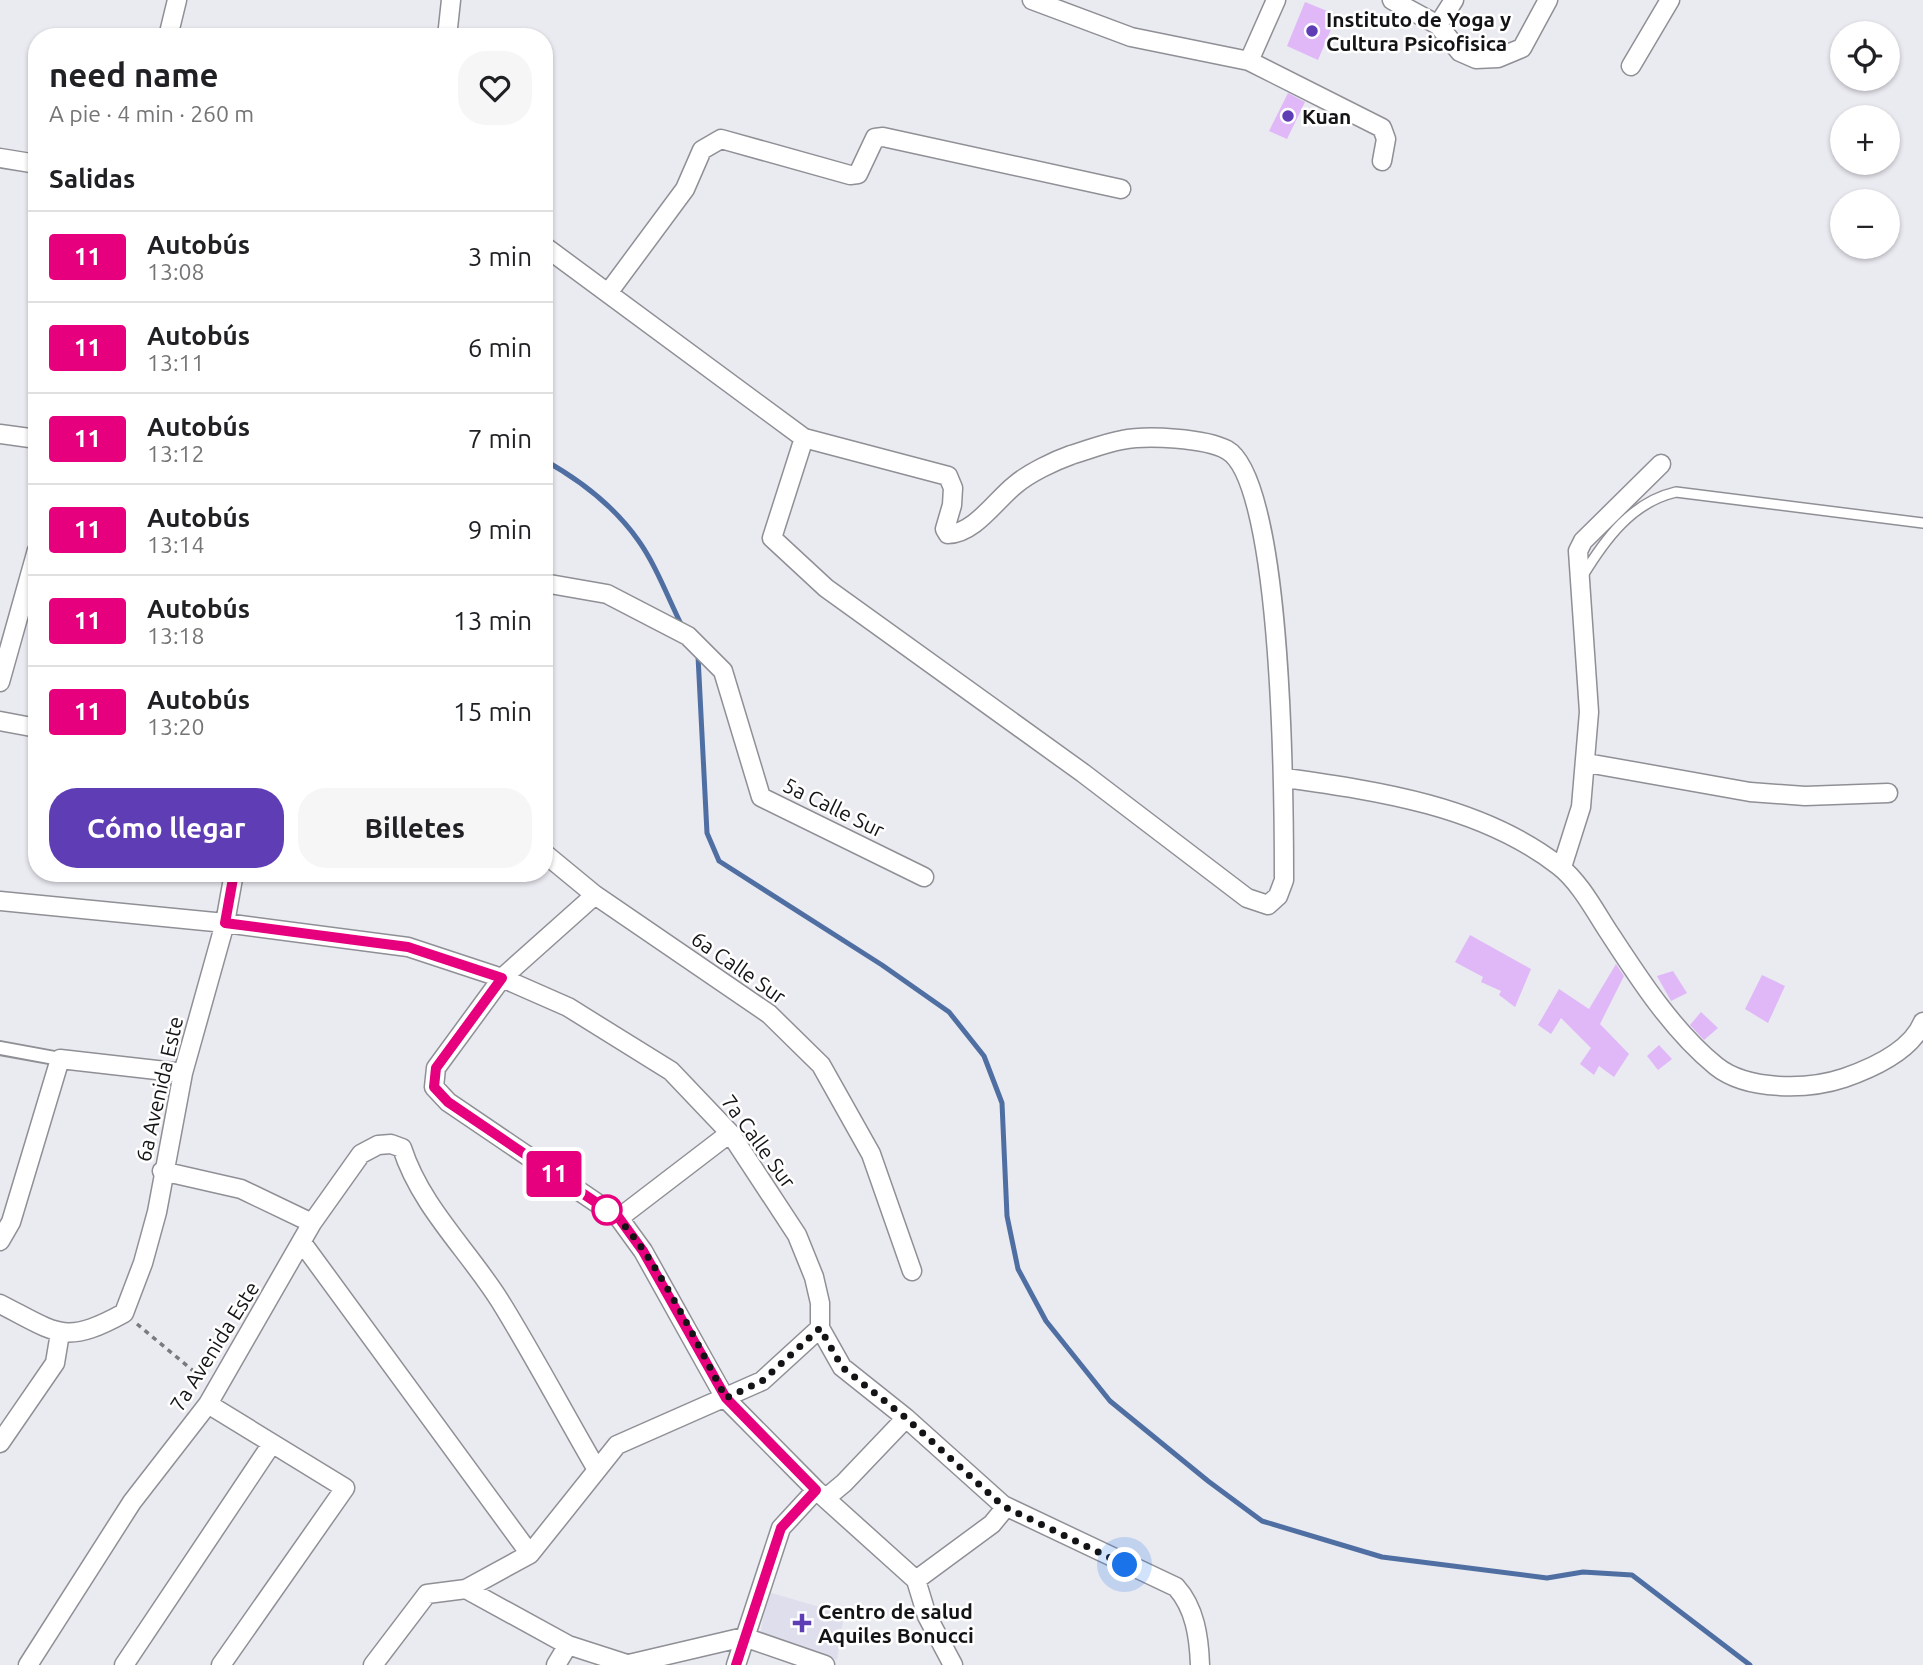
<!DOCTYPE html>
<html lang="es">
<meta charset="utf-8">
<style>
:root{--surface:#fff;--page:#f6f6f6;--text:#202124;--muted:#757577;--line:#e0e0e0;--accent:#5f3db5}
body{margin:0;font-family:Ubuntu,sans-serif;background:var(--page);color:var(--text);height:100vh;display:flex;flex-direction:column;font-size:26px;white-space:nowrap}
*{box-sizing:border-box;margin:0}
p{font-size:23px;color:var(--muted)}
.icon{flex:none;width:38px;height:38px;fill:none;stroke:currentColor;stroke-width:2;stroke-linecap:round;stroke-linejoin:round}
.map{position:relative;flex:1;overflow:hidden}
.drawer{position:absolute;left:28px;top:28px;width:525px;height:854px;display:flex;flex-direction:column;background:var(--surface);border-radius:28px;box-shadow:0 2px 5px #0004}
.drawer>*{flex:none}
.badge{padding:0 14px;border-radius:5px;font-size:24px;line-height:46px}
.controls{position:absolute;left:1830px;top:21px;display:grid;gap:14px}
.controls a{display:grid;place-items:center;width:70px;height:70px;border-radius:50%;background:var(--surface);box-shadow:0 2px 5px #0004;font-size:35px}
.you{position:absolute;width:35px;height:35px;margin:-18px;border:5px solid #fff;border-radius:50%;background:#1a73e8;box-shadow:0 0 0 10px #1a73e833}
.map>.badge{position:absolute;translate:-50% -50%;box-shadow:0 0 0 4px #fff}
h2{padding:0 21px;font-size:26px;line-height:63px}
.round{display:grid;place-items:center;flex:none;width:74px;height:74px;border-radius:28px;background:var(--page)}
.head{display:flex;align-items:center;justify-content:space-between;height:119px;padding:0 21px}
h1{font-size:33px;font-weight:700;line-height:52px}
.action{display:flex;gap:14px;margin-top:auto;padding:14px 21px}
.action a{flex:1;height:80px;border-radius:28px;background:var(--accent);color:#fff;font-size:28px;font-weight:700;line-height:80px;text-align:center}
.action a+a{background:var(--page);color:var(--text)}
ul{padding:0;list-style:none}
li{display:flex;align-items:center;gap:21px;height:91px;padding:0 21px;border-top:2px solid var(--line)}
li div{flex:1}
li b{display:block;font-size:26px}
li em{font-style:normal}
li .badge{min-width:77px;font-weight:700;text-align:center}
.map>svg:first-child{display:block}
.built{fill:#dedeed}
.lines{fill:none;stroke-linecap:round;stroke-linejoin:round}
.stream{stroke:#4f6fa3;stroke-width:5}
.building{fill:#e0b8f7}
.service-casing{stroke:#8f8f96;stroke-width:12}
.pedestrian-casing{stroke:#8f8f96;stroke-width:16}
.minor-casing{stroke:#8f8f96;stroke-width:21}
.path{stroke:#7a7a7e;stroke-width:3.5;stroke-dasharray:5 5;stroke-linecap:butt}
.service{stroke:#fff;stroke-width:9}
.pedestrian{stroke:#fff;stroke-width:12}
.minor{stroke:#fff;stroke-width:18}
.line-casing{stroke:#fff;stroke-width:16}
.line{stroke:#e6007e;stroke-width:10}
.walk{stroke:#141416;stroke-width:7;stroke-dasharray:0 12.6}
.poi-dot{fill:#5f3db5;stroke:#fff;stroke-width:2.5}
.stop-dot{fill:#fff;stroke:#e6007e;stroke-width:3.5}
.labels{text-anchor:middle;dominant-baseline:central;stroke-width:5;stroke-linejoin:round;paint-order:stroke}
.poi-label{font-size:21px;font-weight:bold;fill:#141416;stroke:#fff;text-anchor:start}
.street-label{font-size:21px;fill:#141416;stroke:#fff}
</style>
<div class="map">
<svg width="1923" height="1665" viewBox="0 0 1923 1665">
<rect width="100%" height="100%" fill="#eaeaf1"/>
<path class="built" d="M768,1592l76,22 -7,46 -77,-25z"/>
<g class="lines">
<path class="stream" d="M544,460c36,20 70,46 94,80 18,25 30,58 44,86
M698,656l9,177 12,28 163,104 67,47 35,44 18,47 5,113 11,53 28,52 64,80 98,80 54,40 120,36 165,21 36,-6 49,3 118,90"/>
</g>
<path class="building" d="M1305,2l32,13 -19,45 -31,-14z
M1288,93l17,9 -18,37 -18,-8z
M1470,935l61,34 -16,38 -16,-12 2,-4 -20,-9 2,-5 -28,-15z
M1616,964l8,12 -24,48 29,30 -15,23 -15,-11 -5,9 -14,-11 11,-16 -30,-30 -10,16 -13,-9 21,-36 30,20z
M1673,971l14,22 -16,8 -14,-25z
M1762,975l23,11 -17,37 -23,-14z
M1701,1012l17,16 -14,12 -14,-15z
M1659,1045l13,14 -14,11 -11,-14z"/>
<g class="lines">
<g class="service-casing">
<path id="service" d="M1582,577c23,-38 50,-75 94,-85l247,31"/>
</g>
<g class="pedestrian-casing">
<path id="pedestrian" d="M0,1048l60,11"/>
</g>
<g class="minor-casing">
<path id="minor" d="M1032,0l99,37 118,24 133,67 4,11 -4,22
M1392,0l46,25 22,27 16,7 22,-1 24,-10 26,-48
M1438,25l16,-25
M168,37l9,-37
M447,37l4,-37
M1249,61l27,-61
M1631,66l39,-66
M0,158l37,6
M544,246l260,192 144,38 5,12 -1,17 -7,24 3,5c26,0 48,-34 67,-49 14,-12 39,-24 56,-30 17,-5 34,-12 51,-15 25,-5 83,-2 105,10 57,32 57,362 57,430l-6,16 -10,9 -21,-7 -164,-125 -257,-185 -54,-50 32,-100
M608,293l77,-104 17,-39 19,-11 129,36 8,-1 17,-36 8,-1 238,52
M0,434l37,5
M544,583l63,11 81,42 35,35 38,126 163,80
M0,682l37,-132
M0,721l37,7
M1587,763l163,29 55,4 83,-3
M1285,778c94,13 197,28 274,88 21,16 37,47 51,68 30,46 63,97 106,132 31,25 92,24 128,12 29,-10 67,-27 79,-56
M544,853l51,42 174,119 52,51 50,89 41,117
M1562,867l19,-60 8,-95 -11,-161 5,-10 78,-77
M595,895l-93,83 -66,90 -2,19 14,15 171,116 24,33 82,147 91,92 100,90 11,36 26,49
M0,901l225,22 183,24 94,31 66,29 103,64 59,62 67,102 17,42 6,26v25l22,39 64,51 97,87 173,82c19,21 23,50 24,78
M162,1171l79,18 71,34
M619,1218l111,-85
M0,1241l11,-19 49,-163 123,14
M303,1244l227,310
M0,1304c57,29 64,42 124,9l19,-50 14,-51 26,-139 42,-150 9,-50
M208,1404l137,84 -124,177
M0,1443l55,-80 5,-30
M826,1498l18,-15 62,-65
M916,1580l76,-56 14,-17
M466,1589l102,56 62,20
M629,1664l115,-27 81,28
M28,1665l104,-163 76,-98 104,-181 49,-69 17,-9 13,-1 11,4c19,59 66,102 98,153 34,55 64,112 96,167
M124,1665l147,-220
M373,1665l54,-71 39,-5 64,-35 87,-109 145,-64 58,-53
M556,1665l12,-20
M736,1665l45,-137 35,-38"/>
</g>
<path class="path" d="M137,1324l66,55"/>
<use href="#service" class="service"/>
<use href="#pedestrian" class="pedestrian"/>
<use href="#minor" class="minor"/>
</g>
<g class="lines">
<g class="line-casing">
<path id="line" d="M234,873l-9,50 183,24 94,31 -66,90 -2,19 14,15 171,116 24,33 83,147 90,92 -35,38 -45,137"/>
</g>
<use href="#line" class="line"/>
<path class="walk" d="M607,1210c39,25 94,142 119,188l36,-17 58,-53 22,39 64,51 97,88 122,59"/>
</g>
<g class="poi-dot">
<circle cx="1312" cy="31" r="7"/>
<circle cx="1288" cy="116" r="7"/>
<path d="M798.5 1612.5h7v7h7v7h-7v7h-7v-7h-7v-7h7z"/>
</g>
<circle class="stop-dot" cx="607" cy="1210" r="14"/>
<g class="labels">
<g class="poi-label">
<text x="1326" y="19">Instituto de Yoga y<tspan x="1326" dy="24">Cultura Psicofisica</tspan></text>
<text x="1302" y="116">Kuan</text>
<text x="818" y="1611">Centro de salud<tspan x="818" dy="24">Aquiles Bonucci</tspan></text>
</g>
<g class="street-label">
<text transform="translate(834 807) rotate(26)">5a Calle Sur</text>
<text transform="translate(739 967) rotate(35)">6a Calle Sur</text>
<text transform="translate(159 1089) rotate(-77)">6a Avenida Este</text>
<text transform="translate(759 1141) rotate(54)">7a Calle Sur</text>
<text transform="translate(214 1346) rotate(-58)">7a Avenida Este</text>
</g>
</g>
</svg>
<div class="controls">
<a><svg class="icon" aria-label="locate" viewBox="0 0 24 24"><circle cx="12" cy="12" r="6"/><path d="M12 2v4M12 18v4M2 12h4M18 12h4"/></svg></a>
<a>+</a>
<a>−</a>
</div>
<div class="you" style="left:1125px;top:1565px"></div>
<b class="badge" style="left:554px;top:1174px;background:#e6007e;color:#fff">11</b>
<section class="drawer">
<div class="head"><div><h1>need name</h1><p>A pie · 4 min · 260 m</p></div><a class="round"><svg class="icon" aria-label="heart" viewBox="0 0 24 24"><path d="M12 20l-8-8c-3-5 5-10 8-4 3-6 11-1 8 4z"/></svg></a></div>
<h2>Salidas</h2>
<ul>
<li><span class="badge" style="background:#e6007e;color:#fff">11</span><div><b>Autobús</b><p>13:08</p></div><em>3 min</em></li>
<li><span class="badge" style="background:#e6007e;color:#fff">11</span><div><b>Autobús</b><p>13:11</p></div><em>6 min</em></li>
<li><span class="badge" style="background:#e6007e;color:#fff">11</span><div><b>Autobús</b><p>13:12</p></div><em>7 min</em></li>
<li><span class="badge" style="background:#e6007e;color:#fff">11</span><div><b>Autobús</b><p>13:14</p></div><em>9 min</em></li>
<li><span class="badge" style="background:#e6007e;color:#fff">11</span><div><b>Autobús</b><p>13:18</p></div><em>13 min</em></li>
<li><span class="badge" style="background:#e6007e;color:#fff">11</span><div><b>Autobús</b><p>13:20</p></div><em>15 min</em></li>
</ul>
<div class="action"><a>Cómo llegar</a><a>Billetes</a></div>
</section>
</div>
